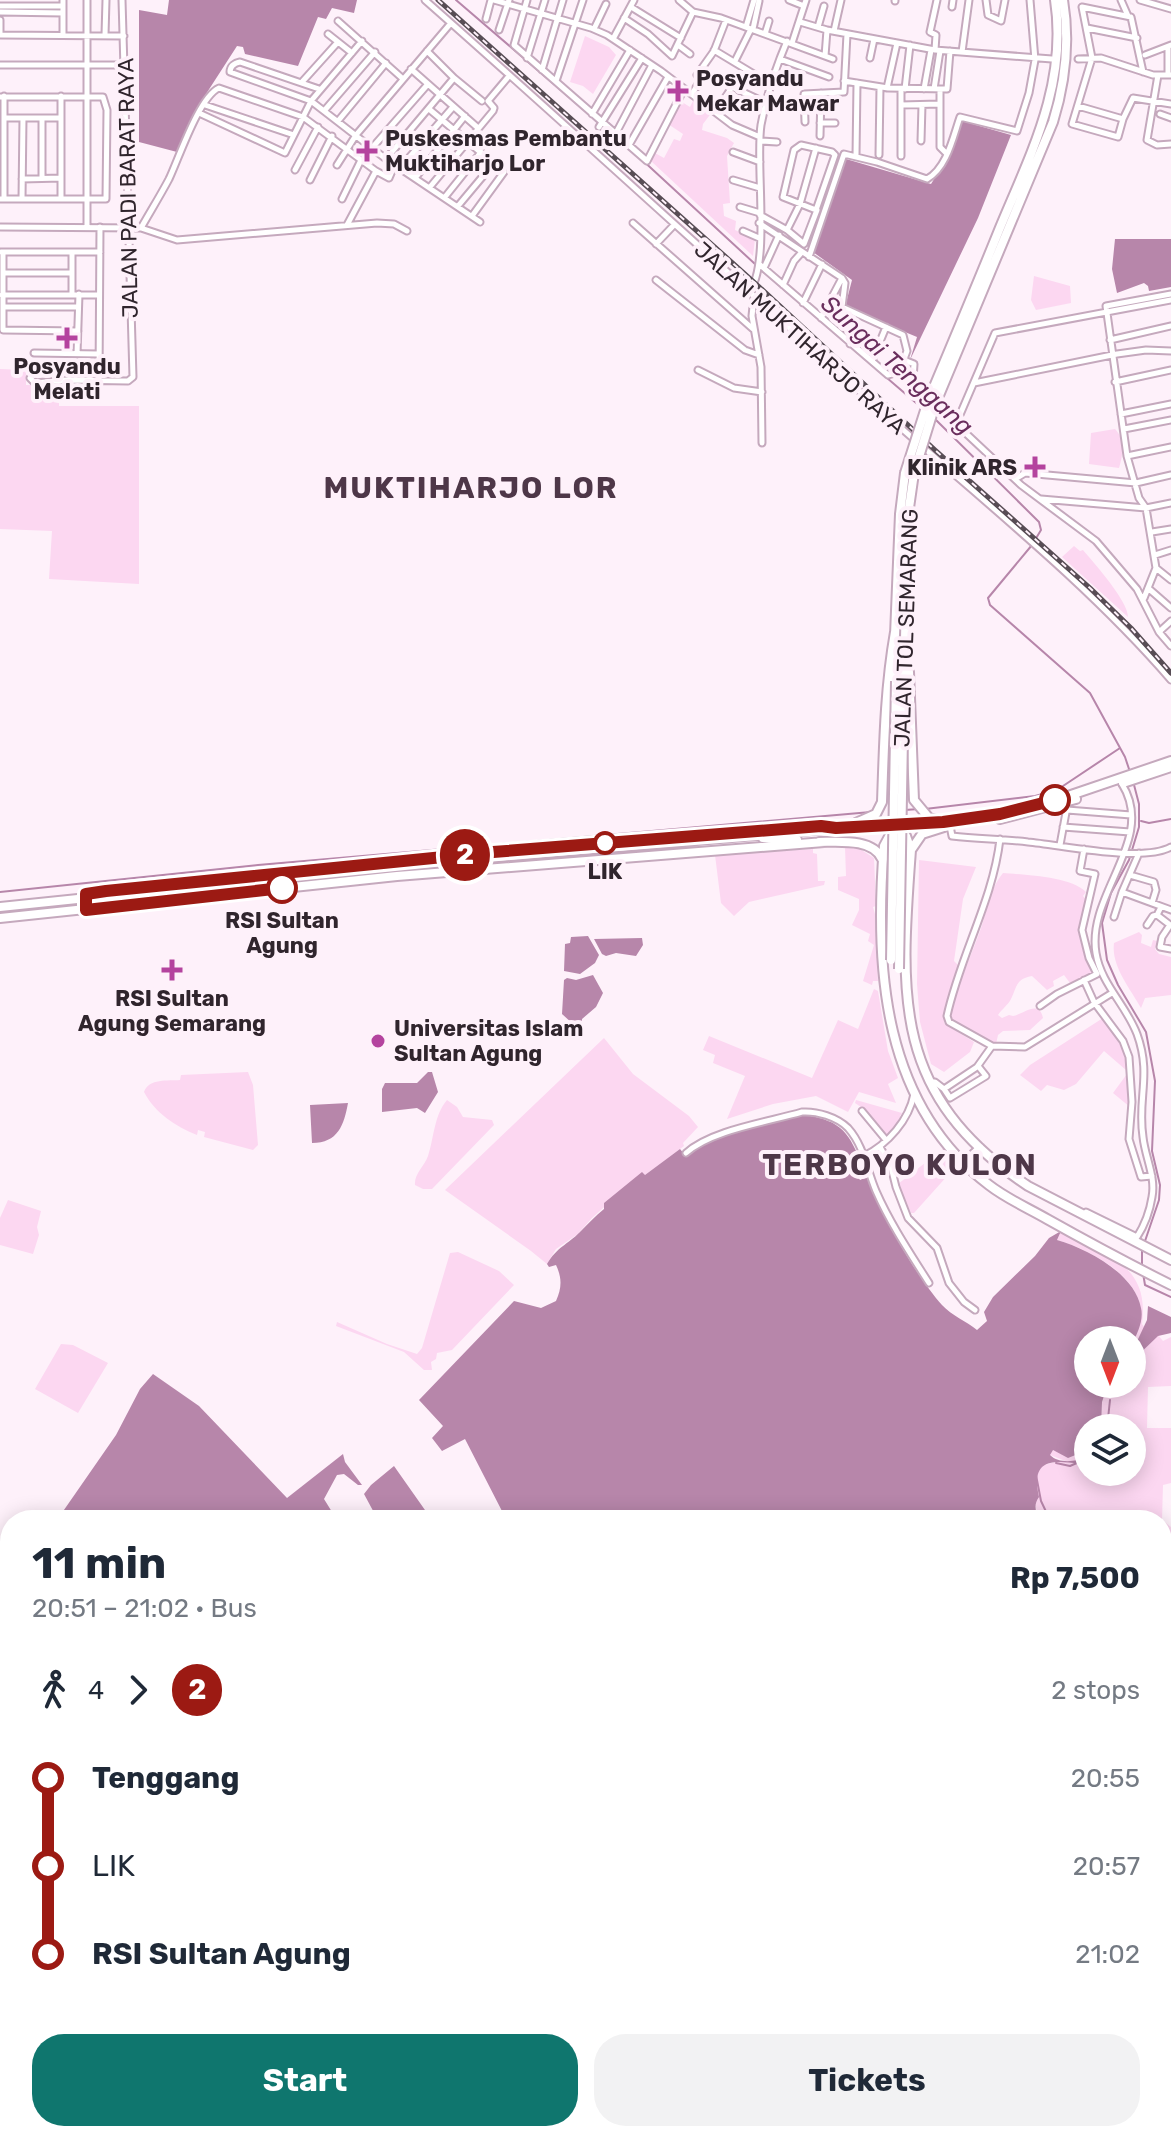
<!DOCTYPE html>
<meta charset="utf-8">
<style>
:root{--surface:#fff;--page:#f2f2f3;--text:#1f2937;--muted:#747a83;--accent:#0f766e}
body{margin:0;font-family:Rubik,sans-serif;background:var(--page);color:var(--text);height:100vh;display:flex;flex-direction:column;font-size:30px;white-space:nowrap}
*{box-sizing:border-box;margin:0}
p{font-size:26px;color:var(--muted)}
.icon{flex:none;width:44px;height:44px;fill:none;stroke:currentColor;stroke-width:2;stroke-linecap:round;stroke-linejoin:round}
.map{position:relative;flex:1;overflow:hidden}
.details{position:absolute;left:0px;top:1510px;width:1172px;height:632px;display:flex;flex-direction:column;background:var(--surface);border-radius:32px 32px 0 0;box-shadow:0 4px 20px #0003}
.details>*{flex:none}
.badge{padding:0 16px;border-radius:26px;font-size:28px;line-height:52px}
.needle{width:52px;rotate:180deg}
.fabs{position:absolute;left:1074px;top:1326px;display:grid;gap:16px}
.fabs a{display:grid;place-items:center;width:72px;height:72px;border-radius:50%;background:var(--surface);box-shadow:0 4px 20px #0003;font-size:40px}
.map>.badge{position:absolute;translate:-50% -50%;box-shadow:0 0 0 4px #fff}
.legs{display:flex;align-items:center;gap:12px;height:88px;padding:0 32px;font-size:26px}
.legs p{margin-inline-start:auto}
.head{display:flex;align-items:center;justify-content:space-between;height:136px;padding:0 32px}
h1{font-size:44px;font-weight:700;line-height:60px}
.cta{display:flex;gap:16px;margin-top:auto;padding:16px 32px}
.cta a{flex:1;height:92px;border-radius:32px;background:var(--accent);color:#fff;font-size:32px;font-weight:700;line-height:92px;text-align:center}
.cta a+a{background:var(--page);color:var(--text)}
ul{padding:0 32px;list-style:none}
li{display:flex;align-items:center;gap:28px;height:88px;font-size:30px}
li i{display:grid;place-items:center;width:12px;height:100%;margin:0 10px;background:currentColor}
li i::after{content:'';width:20px;height:20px;margin:-10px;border:6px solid;border-radius:50%;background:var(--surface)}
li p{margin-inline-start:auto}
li:first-child i{background:linear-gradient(#0000 50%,currentColor 0)}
li:last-child i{background:linear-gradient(currentColor 50%,#0000 0)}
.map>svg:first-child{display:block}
.green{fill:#fcd7f1}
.water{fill:#b786aa}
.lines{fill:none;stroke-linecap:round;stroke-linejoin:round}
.stream{stroke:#b786aa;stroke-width:2}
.minor-casing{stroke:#c5a9bd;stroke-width:9}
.highway-casing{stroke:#c5a9bd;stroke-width:12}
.minor{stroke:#fff;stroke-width:5}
.highway{stroke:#fff;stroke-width:8}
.rail-casing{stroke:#584d55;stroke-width:5}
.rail{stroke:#fef1fa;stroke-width:2;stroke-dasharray:6;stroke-linecap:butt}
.highway-bridge-casing{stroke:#c5a9bd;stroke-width:12;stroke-linecap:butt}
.highway-bridge{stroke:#fff;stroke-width:8}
.line-1-casing{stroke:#fff;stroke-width:18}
.line-1{stroke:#9c1a13;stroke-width:12}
.poi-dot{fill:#b4439e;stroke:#fef1fa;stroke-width:3}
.stop-1-dot{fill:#fff;stroke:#9c1a13;stroke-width:4}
.labels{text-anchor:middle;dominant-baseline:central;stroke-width:8;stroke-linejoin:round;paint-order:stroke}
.poi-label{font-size:22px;font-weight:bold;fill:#30252d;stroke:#fef1fa;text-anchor:start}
.street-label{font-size:22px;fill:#30252d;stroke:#fef1fa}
.stop-label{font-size:22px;font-weight:bold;fill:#30252d;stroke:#fef1fa}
.water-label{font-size:24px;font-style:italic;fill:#6a2e5d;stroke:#fef1fa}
.district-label{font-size:30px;font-weight:bold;letter-spacing:2px;fill:#4e3748;stroke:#fef1fa}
</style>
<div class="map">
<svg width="1171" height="2142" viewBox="0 0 1171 2142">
<rect width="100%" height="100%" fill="#fef1fa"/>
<path class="green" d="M585,36l24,11 7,8 -23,39 -10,-8 -13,-4z
M694,99l18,13 -9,12 -1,6 25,8 7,5 -7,13 3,47 -7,1 1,12 12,5 -1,9 20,9 -2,17 -102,-95 4,-8 9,5 10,-19 6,2 3,-7 -15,-10 14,-22 8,5z
M1034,276l36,10 1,17 -35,7 -5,-10z
M0,369l26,1v15h33v21h80v178l-90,-5 3,-48 -52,-2z
M1115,429c11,11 8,25 4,39l-30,-4 2,-31z
M1074,546l6,5 3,-1c12,14 45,51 45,67l-66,-60z
M845,847l15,2 14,9 2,48 -3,1 2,7 3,67h-5l-1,4 -9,-4 11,-36 -6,-4 2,-7 -18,-9 7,-15v-11l-21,-9v-13l8,-1z
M813,849v4l4,1 1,27h7l-1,4 -75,17 -15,14 -13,-13 -6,-48z
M919,860l57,7 -13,32 -9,62 5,5 -15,57 30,19 -4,10 -26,20 -13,-8 -11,-42 -3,-38z
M1003,873c22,2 67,3 83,19l-3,4 4,5 -9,29c8,13 9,28 16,43l-24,10 -6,-8 -11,6 1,5 -7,4 -15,-14c-16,3 -15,10 -21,23 -3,6 -9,10 -13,16l4,3 7,-3 4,1c11,-2 26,-17 30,2l-13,12 -27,1 -5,4 -2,9 -8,2 -40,-26c8,-31 21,-59 32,-89 8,-22 8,-39 23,-58z
M1139,932l3,3 -1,8 10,4 2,-7 4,1 -2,8 4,5 12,3v38l-26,3 -4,10c-11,-20 -30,-42 -27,-65z
M874,989l4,2 10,60 10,27 -10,6 8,19 -37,-11 -11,20 -32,-16 -43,8 -46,15 18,-43 -32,-13 2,-8 -12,-5 6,-14 103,42 26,-58 20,9z
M1103,1018c26,35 25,47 27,89l-17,-14 14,-19 -1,-4 -22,-19 -28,33 -12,6 -17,-5 -6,6 -21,-16 10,-10z
M604,1038l29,36 56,42 9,11 -15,16 1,3 -40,30 -2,-3 -50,45 -14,16 -22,15 -9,15 -16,-13 -86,-61z
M248,1072l5,13 5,60 -5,5 -49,-13 1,-5 -7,-2 -1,5c-22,-9 -42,-22 -53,-43 5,-14 24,-11 36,-12l1,-5z
M447,1100l10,7 6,10 29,3 2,5 -62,64h-9l-8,-4c-1,-11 9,-18 13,-29 6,-18 6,-41 19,-56z
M856,1100l46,13 -2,3 2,3 -15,17 -23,-27 -9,-6z
M943,1149l15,15 -44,49h-3l-13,-29z
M8,1200l33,11 -4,16 2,8 -6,19 -33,-9v-27z
M1061,1231c45,24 89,33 81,93l3,4 -13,24c0,-15 11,-26 9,-42 -4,-36 -53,-61 -84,-70z
M458,1252l41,19 15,14 -62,65 -15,3 -1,6 -5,3 1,8h-8l-20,-18 -68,-26 1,-4 50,22 30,10 5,-6 28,-95z
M1158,1335l5,6 8,-4v49l-23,1 -1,41h24v55l-8,2 -1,35h-123c-4,-13 -11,-48 6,-55 9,-4 22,-3 32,-5l-9,2 -18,-7 2,-5 26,5 10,-5v22h44v-44h-31l1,-26 6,-18h5l-2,3 3,4 5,-7h13v-23z
M61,1344l12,1 35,18 -30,50 -43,-24z
M1162,1520l9,7v141l-9,-1z"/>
<path class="water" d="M169,0h188l-3,13 -22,-5 -6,11 -8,-2 -20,49 -53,-12 -2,-7 -6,-1 -31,48 -29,58 -38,-10v-132l28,5z
M962,121l49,14 -33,83 -68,142 7,-23 -72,-30 7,-27 -39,-28 33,-93 85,25 22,-35z
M1115,239h56v48l-22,4 -1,-5 -4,-3 -27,10 -5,-24z
M588,936l11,19 -4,8 -15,11 -16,-3 1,-27 5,-1 1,-6z
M642,938l1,7 -7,11 -20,-3 -10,3 -4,-2 -8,-15z
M593,975l10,18 -7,14 -14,12v17l-6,-4 -3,-8 -11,-10 2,-34 3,-2 9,2z
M428,1072h4l6,20 -13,21 -8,-5 -35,4v-23l3,-6h32z
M348,1103c-4,22 -10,40 -36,40l-2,-38z
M805,1115c38,6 44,18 58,52l-7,7 4,6 7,-3c14,37 49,99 75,128 10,11 24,16 35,25l10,-9 -3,-9 9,-15 42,-41 14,-18 12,-7 -4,9c31,9 78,34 84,68 3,12 -4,26 -9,36v-4h-44v44h20l-6,18 -1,26h-13v22l-20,8 -15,-8 -3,5c7,7 18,7 28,5l1,4c-31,-5 -48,-2 -40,33 -6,8 -3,15 0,23h-541l5,-7 -38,-74 -23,12 -10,-13 11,-12 -24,-26 95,-99 27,7 15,-7c6,-14 6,-23 0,-36l-7,2 -2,-3c10,-17 20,-19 33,-32 8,-8 15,-16 24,-23v-6l38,-31 3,3 35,-26 5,6 16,-12 17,-7z
M1148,1306l23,11v16l-13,3 -26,25v-9l15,-32z
M153,1374l46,32 88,92 56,-44 2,8 17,23h-4l-14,-11 -7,1 -13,24 13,21h-280l59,-85 24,-46z
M394,1466l38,54h-54l-14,-26 7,-9z
M10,1576v93l-10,-2v-79z
M1162,1667l9,1v260l-9,24z
M436,2132h595l-11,10h-577z"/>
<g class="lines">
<path class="stream" d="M456,0l142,122
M603,126l22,19
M639,157l116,107
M760,269l162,139
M936,420l103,102 2,8 -6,10
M1032,545l-44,53 2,7 100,88 35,64 5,15
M1133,781l6,23v23l-10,33 -18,33 -9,30 5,37 11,25 28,47 9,49 -3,70 8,34 -1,15 -15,44
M925,809l110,-13 22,-6 63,-42
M905,810l14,-1
M1141,821l8,2 22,-4
M0,892l258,-27 613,-53
M1142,1250v17
M1143,1273l2,12 26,12
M1107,1428l3,-28
M1056,1463l14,3 18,-8
M1036,1475l5,26 9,19
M1162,1659l9,3
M1162,1985l9,-6"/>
<g class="minor-casing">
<path id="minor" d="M63,0v35
M87,0v227
M425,0c151,133 299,270 449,404 100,90 209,174 297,276
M494,0l97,28 16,7 54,36 71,54 28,12
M527,0l-13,45 133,116 37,-72
M679,0l14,12 28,6 112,41
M789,0l15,6
M986,0l2,15 13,6 4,-21
M1121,0l7,16
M1140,0l31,9
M895,1v-1
M0,6h63
M631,7l50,31
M952,7l1,-7
M0,12l63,1
M624,18l24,16 24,22 21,-44
M486,19l5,-19
M0,20v15
M338,21l64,57
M800,22l27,8 108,20 117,9
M746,27l8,-27
M818,27l6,-21
M1087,28l50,10
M594,29l12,-25
M753,29l6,-28
M499,30l10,-30
M834,31l7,-31
M328,34l24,19
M765,34l4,-13
M0,35l124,1
M105,35l1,-35
M613,39l21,-39
M792,43l14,-43
M678,45l12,9
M1168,48v27
M714,50l58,35
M935,50l1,-15 -6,-3 7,-32
M962,52l7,-52
M1145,55l26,-10
M825,56l2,-26
M527,58l18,-58
M870,58l4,-19
M780,59l49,18
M1078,59l23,-1 52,17h18
M735,61l16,-32
M0,65h126
M411,69l67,59
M542,70l21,-70
M1158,75l-11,65 10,5 14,-1
M454,78l28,23
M556,81l27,-81
M844,81l44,7 59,1 3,-38
M302,82l36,-40
M887,88l10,-45
M319,89l-79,-27c-5,1 -10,4 -10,10l81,29 75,58 94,63
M905,89l5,-44
M924,89l7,-39
M934,89l6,-38
M940,90v57l7,7
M692,94l9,-15 -4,-4 17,-24 12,-31
M61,96v103
M726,96l10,6
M0,97h103l4,13 -1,89h-106
M205,105l89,30
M901,105l38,-1
M1078,106l45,13 -5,18 -46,-13 20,-66 -10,-51 49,10 12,55
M429,109l75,63 -32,44
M324,111l51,-59
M716,112l16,-25 34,16
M199,113l86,40 26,-52 51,-60
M592,114l38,-64
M1160,114l11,4
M4,118h57
M1123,119l10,-21 38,6
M338,121l48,-58
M805,122l-1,-28 40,-2 3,-58
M820,123h15
M599,127l43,-69
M616,133l36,-68
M820,136l1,-43
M760,141l17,1
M921,141l1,-36
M629,145l39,-68
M801,145l31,7 3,3 -19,55 -33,-13 11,-47z
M372,148l56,-64
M733,152l27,10
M879,155l1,-68
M856,156l1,-73
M901,156v-67
M386,159l68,-81 -27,-27
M337,165l19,-30 95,-112
M401,167l52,-60
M295,170l23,-43
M376,171l13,7 6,-14
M416,177l49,-61
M42,178v-60
M22,179l39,-1
M310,180l22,-44
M733,180l27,8
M430,187l63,-76 1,-3 -6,-7 21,-25
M445,197l36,-45
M4,199v-103
M22,199l1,-81
M342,199l19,-39
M458,206l36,-43
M740,207l20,6
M760,215l27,15 13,-26 16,-56
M633,223l120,106
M0,227l141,1 36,12 200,-17 17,1 13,7
M141,228c9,-16 19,-32 28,-49 10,-21 30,-82 50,-91l84,29 73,54 -29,54
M787,230l17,14 13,-34
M743,231l16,7
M656,244l18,-19
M1,252h99
M3,252v78l75,1
M72,252v42
M809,257l35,-103 33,8 50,17c20,-11 26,-42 33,-62l57,14 12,-38 6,-33 -5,-60
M759,264l129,111 11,-3 8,-21 -4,-16 -61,-28 3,-24 -3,-5 -83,-55
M764,268l15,-33
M3,273h69
M656,280l89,70 14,5
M783,285l11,-24 8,-9
M749,292c22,-27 6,-129 12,-167 5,-28 15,-58 26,-84
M2,295h97
M754,297l-2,19 9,51 1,76
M1171,300l-176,33 -39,91 65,61 75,56 41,48 22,43 12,14
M803,303l19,-39
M1106,306l21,150 12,42 7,10 10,60 -12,30
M1106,306l65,-12
M3,307h75
M821,318l21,-40
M1110,340l61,-14
M850,344l5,-10
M34,353l65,1
M77,354l2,-60
M904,360l10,4 -1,16 6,4 3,11 5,6
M872,361l14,-34
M698,370l36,18 28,4
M30,378l5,5 32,-3 61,1 5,-4 -11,-377
M99,381l1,-154
M1115,382l56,-12
M974,383l143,-29 29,-4 25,1
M935,407l20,17
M1121,414l50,-10
M1124,429l47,-9
M1127,456l44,-9
M1015,479l10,-6 111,10 35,-8
M1041,499l105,9 25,-5
M1152,532l19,-3
M1155,555l16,-5
M1156,568l15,12
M1148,588l23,20
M1159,632l12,-11
M1067,810l64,5
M950,826l2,10c25,3 51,3 76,6 34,3 114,21 143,5
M1063,827l67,5
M1060,845l7,-38
M1130,875l24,7 2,8 -4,13
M1122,892l49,18
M1161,907l-4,8 13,10 -8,12 -2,10 11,2
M1114,917l8,-25 17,-39
M1147,925l6,-9 4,-1
M1084,980l10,22 29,39 6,16 3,45 -3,37 12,38 11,-1
M1040,1006l17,-12 40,-20 -8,-16 -7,-28 13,-56 -15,-3 4,-22
M992,1046l-43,-24 -2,-6c13,-60 46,-116 53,-177
M929,1082h6l9,7 33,-22 15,-21 33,1 87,-54
M944,1089l6,9 36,-22 -8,-10
M862,1111l24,29
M880,1147l11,20 5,20 12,31 29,30 12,35 15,19 11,8
M686,1153c25,-23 82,-31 116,-41 15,-1 35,5 46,16 16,18 19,42 28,63 14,32 34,62 53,92
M864,1156c24,-12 45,-36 50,-62
M1086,1212l51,25c7,-11 13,-27 15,-40 4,-20 -7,-40 -9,-60 -6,-38 9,-62 -6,-103 -11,-29 -36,-50 -41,-81 -10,-59 61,-113 26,-169"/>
</g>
<g class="highway-casing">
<path id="highway" d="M928,401c24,-57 48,-114 71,-171 31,-75 69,-146 56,-230
M935,405l118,-283c12,-39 17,-81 10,-122
M895,635l5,-121 5,-41
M895,649l1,32
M909,672l5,128 15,18 7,2
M904,679l4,-164 6,-42
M1123,783l48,-16
M1000,819l76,-20
M856,823l20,-9 6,-12c2,-57 3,-113 13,-170
M899,829l-8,4 -7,13c-10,123 -1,259 105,339 18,14 39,23 58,34 41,23 82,45 124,66
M899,829l7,7 5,14c-11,147 -19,245 117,336l143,74
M763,838l34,2
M819,842c19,0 54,-4 63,17
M911,850l11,-16 22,-7
M0,907l395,-41 452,-39 96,-5 57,-8 68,-18 103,-35
M0,918l397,-42 427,-34
M965,1163l15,-15"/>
</g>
<use href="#minor" class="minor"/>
<use href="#highway" class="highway"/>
<g class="rail-casing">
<path id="rail" d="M438,0l317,283 180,167 155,138 41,40 40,45"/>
</g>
<use href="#rail" class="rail"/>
<g class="highway-bridge-casing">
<path id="highway-bridge" d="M905,473l23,-72
M914,473l21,-68
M891,960l5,-279
M899,969l5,-290"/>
</g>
<use href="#highway-bridge" class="highway-bridge"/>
</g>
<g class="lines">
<g class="line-1-casing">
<path id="line-1" d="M282,888l-196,22v-16l20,-3 387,-39 328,-26 15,2 107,-6 57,-8 55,-14"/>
</g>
<use href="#line-1" class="line-1"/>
</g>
<g class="poi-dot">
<path d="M674 79h8v8h8v8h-8v8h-8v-8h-8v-8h8z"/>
<path d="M363 139h8v8h8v8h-8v8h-8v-8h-8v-8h8z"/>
<path d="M63 326h8v8h8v8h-8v8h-8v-8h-8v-8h8z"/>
<path d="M1031 455h8v8h8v8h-8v8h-8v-8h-8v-8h8z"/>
<path d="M168 958h8v8h8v8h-8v8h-8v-8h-8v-8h8z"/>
<circle cx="378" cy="1041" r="8"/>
</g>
<g class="stop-1-dot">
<circle cx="1055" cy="800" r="14"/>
<circle cx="605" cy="843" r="10"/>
<circle cx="282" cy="888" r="14"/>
</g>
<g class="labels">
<g class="poi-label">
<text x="696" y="78">Posyandu<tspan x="696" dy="25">Mekar Mawar</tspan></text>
<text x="385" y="138">Puskesmas Pembantu<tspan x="385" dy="25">Muktiharjo Lor</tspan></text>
<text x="67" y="366" text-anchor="middle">Posyandu<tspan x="67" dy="25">Melati</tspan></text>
<text x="1017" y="467" text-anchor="end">Klinik ARS</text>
<text x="172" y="998" text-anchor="middle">RSI Sultan<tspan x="172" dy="25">Agung Semarang</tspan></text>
<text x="394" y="1028">Universitas Islam<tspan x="394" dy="25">Sultan Agung</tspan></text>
</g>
<g class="street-label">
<text transform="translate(128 188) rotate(-91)">JALAN PADI BARAT RAYA</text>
<text transform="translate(800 338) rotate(42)">JALAN MUKTIHARJO RAYA</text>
<text transform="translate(906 628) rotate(-88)">JALAN TOL SEMARANG</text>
</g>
<g class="stop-label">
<text x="605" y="871">LIK</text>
<text x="282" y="920">RSI Sultan<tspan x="282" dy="25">Agung</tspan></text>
</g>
<g class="water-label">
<text transform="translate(897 365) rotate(42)">Sungai Tenggang</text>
</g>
<g class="district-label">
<text x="471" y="488">MUKTIHARJO LOR</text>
<text x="900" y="1165">TERBOYO KULON</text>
</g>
</g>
</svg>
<div class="fabs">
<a><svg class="needle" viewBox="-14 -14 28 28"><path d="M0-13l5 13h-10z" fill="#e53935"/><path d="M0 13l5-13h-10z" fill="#747a83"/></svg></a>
<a><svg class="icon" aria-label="layers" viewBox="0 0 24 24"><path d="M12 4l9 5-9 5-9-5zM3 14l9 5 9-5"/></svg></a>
</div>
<b class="badge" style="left:465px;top:855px;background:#9c1a13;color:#fff">2</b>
<section class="details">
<div class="head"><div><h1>11 min</h1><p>20:51 – 21:02 · Bus</p></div><b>Rp 7,500</b></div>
<div class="legs"><svg class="icon" aria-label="walk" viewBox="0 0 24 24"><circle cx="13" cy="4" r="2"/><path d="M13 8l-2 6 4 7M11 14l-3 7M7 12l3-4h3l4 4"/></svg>4<svg class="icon" aria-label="forward" viewBox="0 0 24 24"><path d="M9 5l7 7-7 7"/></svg><b class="badge" style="background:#9c1a13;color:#fff">2</b><p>2 stops</p></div>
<ul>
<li><i style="color:#9c1a13"></i><b>Tenggang</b><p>20:55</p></li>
<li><i style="color:#9c1a13"></i><span>LIK</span><p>20:57</p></li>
<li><i style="color:#9c1a13"></i><b>RSI Sultan Agung</b><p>21:02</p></li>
</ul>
<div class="cta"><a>Start</a><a>Tickets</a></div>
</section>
</div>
